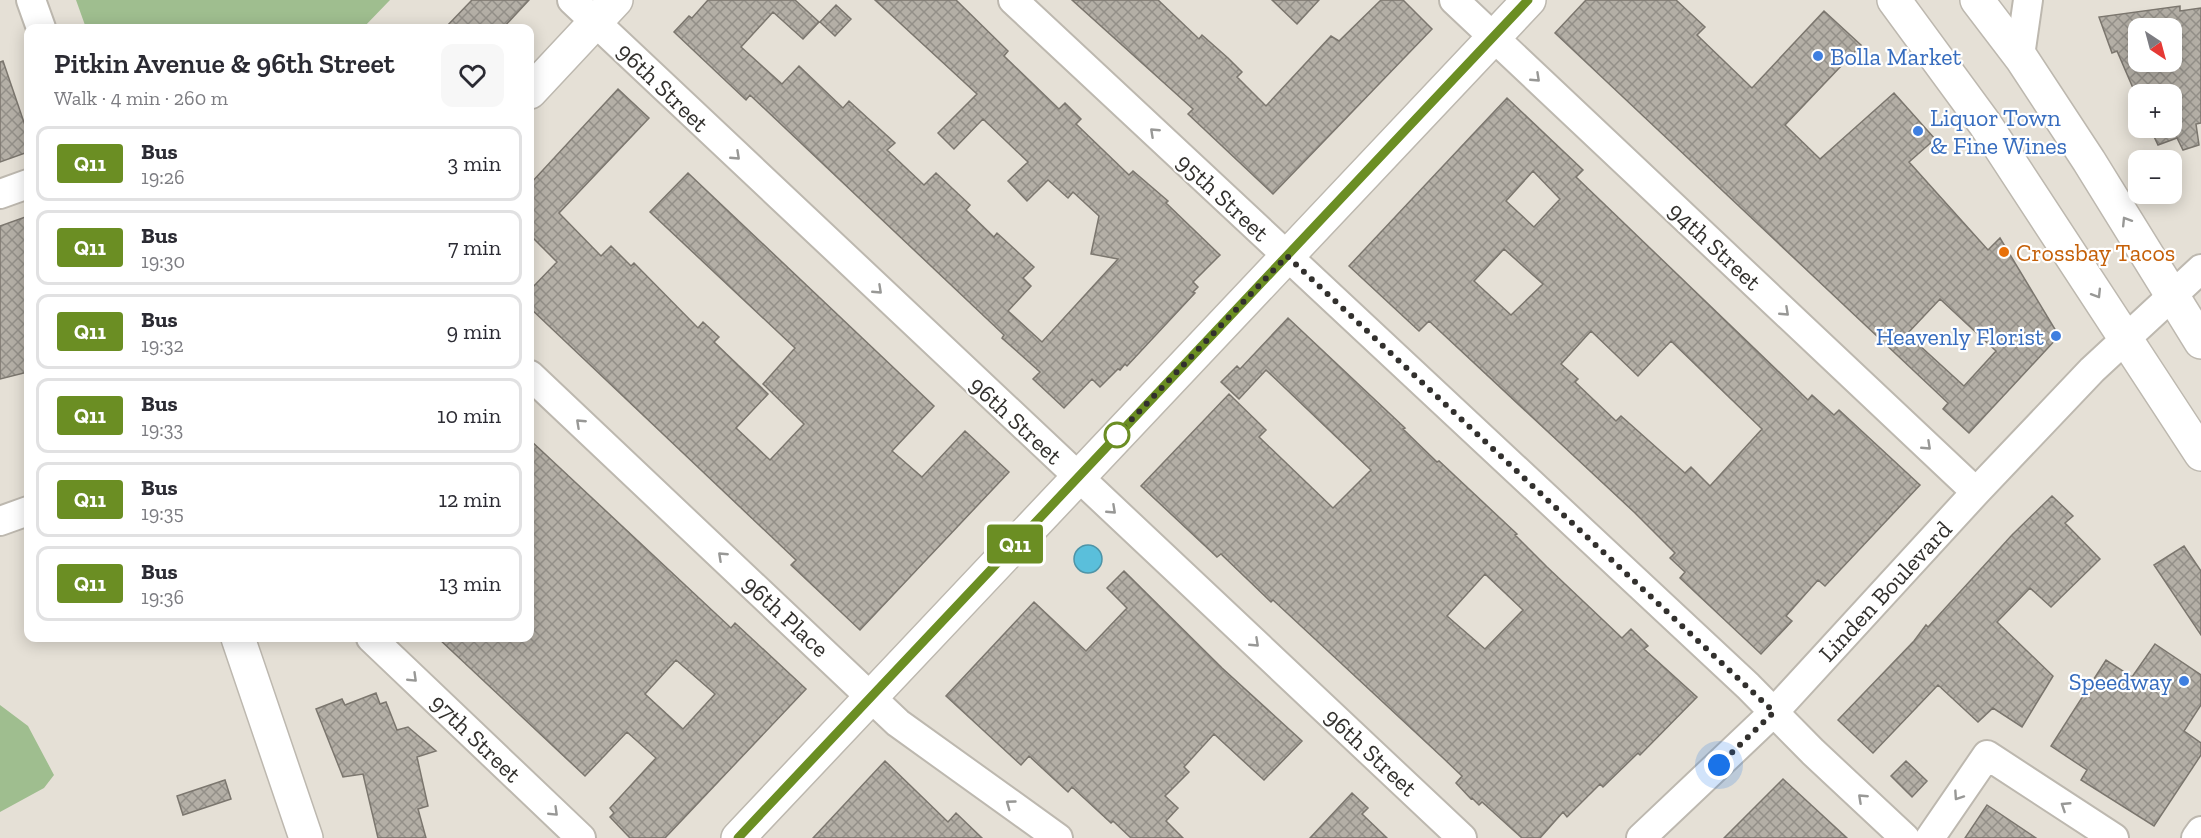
<!DOCTYPE html>
<meta charset="utf-8">
<style>
:root{--surface:#fff;--page:#f7f7f7;--text:#2b2b33;--muted:#7c7c81;--line:#e1e1e2}
body{margin:0;font-family:"Zilla Slab",serif;background:var(--page);color:var(--text);height:100vh;display:flex;flex-direction:column;font-size:22px;white-space:nowrap}
*{box-sizing:border-box;margin:0}
p{font-size:20px;color:var(--muted)}
.icon{flex:none;width:33px;height:33px;fill:none;stroke:currentColor;stroke-width:2;stroke-linecap:round;stroke-linejoin:round}
.map{position:relative;flex:1;overflow:hidden}
.details{position:absolute;left:24px;top:24px;width:510px;height:618px;display:flex;flex-direction:column;background:var(--surface);border-radius:12px;box-shadow:0 3px 15px #0003}
.details>*{flex:none}
.badge{padding:0 12px;border-radius:4px;font-size:21px;line-height:39px}
.needle{width:39px;rotate:144deg}
.tools{position:absolute;left:2128px;top:18px;display:grid;gap:12px}
.tools a{display:grid;place-items:center;width:54px;height:54px;border-radius:12px;background:var(--surface);box-shadow:0 3px 15px #0003;font-size:30px}
.you{position:absolute;width:30px;height:30px;margin:-15px;border:4px solid #fff;border-radius:50%;background:#1a73e8;box-shadow:0 0 0 9px #1a73e833}
.map>.badge{position:absolute;translate:-50% -50%;box-shadow:0 0 0 3px #fff}
.round{display:grid;place-items:center;flex:none;width:63px;height:63px;border-radius:12px;background:var(--page)}
.headline{display:flex;align-items:center;justify-content:space-between;height:102px;padding:0 30px}
h1{font-size:28px;font-weight:600;line-height:45px}
ul{padding:0;list-style:none}
li{display:flex;align-items:center;gap:18px;height:75px;margin:0 12px 9px;padding:0 18px;border:3px solid var(--line);border-radius:12px}
li div{flex:1}
li b{display:block;font-size:22px}
li em{font-style:normal}
li .badge{min-width:66px;font-weight:700;text-align:center}
.map>svg:first-child{display:block}
.park{fill:#9fbe8f}
.water{fill:#5abfdb;stroke:#4e94a7;stroke-width:1.5}
.building{fill:url(#building-cross-hatch);stroke:#7b766e;stroke-width:1.5;fill-rule:evenodd}
.lines{fill:none;stroke-linecap:round;stroke-linejoin:round}
.street-casing{stroke:#bdb8af;stroke-width:32}
.secondary-casing{stroke:#bdb8af;stroke-width:36}
.primary-casing{stroke:#bdb8af;stroke-width:36}
.street{stroke:#fff;stroke-width:28}
.secondary{stroke:#fff;stroke-width:33}
.primary{stroke:#fff;stroke-width:33}
.oneway{stroke:#989896}
.line-casing{stroke:#fff;stroke-width:14}
.line{stroke:#6b8e23;stroke-width:9}
.walk{stroke:#32302d;stroke-width:6;stroke-dasharray:0 10.8}
.shop-dot{fill:#3f7fe0;stroke:#fff;stroke-width:2}
.food-dot{fill:#e8710a;stroke:#fff;stroke-width:2}
.stop-dot{fill:#fff;stroke:#6b8e23;stroke-width:3}
.labels{text-anchor:middle;dominant-baseline:central;stroke-width:4.5;stroke-linejoin:round;paint-order:stroke}
.shop-label{font-size:24px;fill:#366cbe;stroke:#fff;text-anchor:start}
.street-label{font-size:24px;fill:#32302d;stroke:#fff}
.food-label{font-size:24px;fill:#c56008;stroke:#fff;text-anchor:start}
</style>
<div class="map">
<svg width="2201" height="838" viewBox="0 0 2201 838">
<defs>
<pattern id="building-cross-hatch" width="8" height="8" patternUnits="userSpaceOnUse" patternTransform="scale(1.5)"><rect width="8" height="8" fill="#b4afa6"/><path d="M0 0l8 8M0 8l8-8" fill="none" stroke="#938f88"/></pattern>
</defs>
<rect width="100%" height="100%" fill="#e5e0d6"/>
<path class="park" d="M76,0h314l-27,28h-277z
M0,705l28,21 26,49 -10,13 -44,24z"/>
<path class="water" d="M1074 559a14 14 0 1 1 28 0a14 14 0 1 1-28 0Z"/>
<path class="building" d="M472,0h57l-26,28h-58z
M708,0h87l24,22 -16,17 -30,-27 -32,35 41,37 17,-18 44,42 6,-7 46,42 -8,7 37,35 12,-12 34,32 -4,5 28,27 3,-4 37,34 -11,11 8,8 -23,25 34,31 76,-83 -27,-5 8,-38 -26,-24 -5,6 -20,-18 -21,21 -19,-20 20,-19 -45,-43 -29,30 -16,-16 39,-39 -102,-94h81l52,51 -4,5 55,53 6,-6 16,16 -5,5 53,51 4,-4 35,30 -2,2 54,52 -27,27 5,5 -5,5 2,1 -68,73 -2,-2 -5,6 -2,-1 -18,18 -8,-8 -28,29 -31,-29 7,-7 -38,-34 2,-3 -254,-240 -4,5 -72,-68 15,-16 3,2z
M1072,0h86l41,39 3,-4 26,23 14,14 -5,5 29,29 65,-70 8,5 42,-41h22l29,29 -159,165 -85,-80 5,-5z
M1272,0h47l-22,24z
M1586,0h90l29,27 -8,8 55,53 72,-77 37,34 -76,80 35,34 74,-66 41,46 -26,23 79,88 12,-12 59,98 -90,97 -26,-24 5,-6 -393,-370zM1940,299l56,52 -32,35 -57,-52z
M836,5l15,14 -16,17 -15,-14z
M2180,6v5l21,-3v115l-5,1 3,21 -16,5 -6,-12 -19,7 -8,-17h22v-34h-33v8l-22,-51 -5,2 -13,-36zM2139,28h33v34h-33z
M3,61l25,73v18l-28,10v-100z
M618,89l31,29 -90,95 42,43 10,-10 20,20 3,-3 64,65 5,-6 16,15 -5,5 54,52 -32,34 34,32 34,-36 -41,-40 32,-36 -145,-136 38,-39 246,233 -42,45 30,26 43,-46 44,41 -149,158 -69,-65 5,-5 -266,-252v-18l27,-28 -27,-27v-51z
M1507,98l76,72 -7,7 232,223 4,-5 22,20 5,-5 81,75 -95,101 -7,-6 -32,36 6,5 -31,33 -81,-76 5,-6 -15,-14 5,-5 -41,-41 -205,-191 -10,10 -70,-65zM1533,171l27,28 -26,28 -28,-26zM1504,249l39,35 -32,31 -37,-34zM1591,331l47,45 33,-35 91,88 -52,57 -19,-19 -6,6 -64,-57 -5,5 -41,-39 3,-3 -17,-15z
M28,216v156l-28,7v-153z
M1288,318l117,110 -2,1 34,33 2,-1 78,73 -2,1 32,32 75,71 9,-9 17,17 -4,3 53,48 -57,58 -2,-2 -35,34 -3,-3 -33,33 -4,-5 -23,26h-18l-40,-36 -3,3 -7,-7 -1,1 -15,-16 6,-7 -20,-19 -169,-157 -2,2 -50,-48 -4,3 -76,-71 88,-92 37,36 -7,7 74,71 38,-38 -105,-100 -27,29 -18,-17 16,-16 3,3zM1485,574l38,36 -38,39 -38,-33z
M530,440l201,188 4,-5 71,66 -141,149h-35l-20,-21 4,-4 -4,-5 46,-50 -29,-26 -42,44 -147,-138h92zM676,660l39,34 -32,35 -38,-35z
M2052,496l21,20 -8,7 35,36 -49,48 -21,-19 -33,34 56,54 -31,51 -29,-19 -15,14 -40,-37 -65,68 -35,-33 76,-79 12,-16 2,2 84,-92z
M2184,546l17,25v64l-47,-70z
M1124,571l98,97 80,73 -38,39 -50,-46 -30,33 5,5 -24,24 13,12 -12,13 17,17h-52l-18,-17 -2,2 -39,-36 -4,5 -39,-36 -8,9 -75,-69 88,-94 52,49 41,-43 -20,-20z
M2155,644l46,31v30l-17,26 17,12v12l-47,71 -73,-46 6,-10 -36,-24 55,-86 26,17z
M376,693l4,11 6,-2 11,28 11,-3 28,24 -19,6 11,49 -10,3 8,29h-48l-15,-64 -20,3 -27,-68 26,-10 3,6z
M885,761l63,61 8,-9 26,25h-169z
M1906,761l21,20 -15,16 -21,-21z
M1783,779l64,59h-123z
M225,780l6,19 -48,16 -6,-19z
M1352,793l16,15 -6,6 25,24h-77z
M1987,805l49,33h-71z"/>
<g class="lines">
<g class="street-casing">
<path id="street" d="M31,0l10,28
M572,0l890,838
M1013,0l735,686 65,66 92,86
M1454,0l522,492
M2020,56l8,-56
M0,194l28,-10
M530,375l368,348 160,115
M0,521l28,-10
M371,638l210,200
M1641,838l133,-126 202,-220 116,-122 109,-101
M1930,838l57,-83 127,83
M2196,838l5,-7"/>
</g>
<g class="secondary-casing">
<path id="secondary" d="M530,92l86,-92
M238,638l68,200
M738,838l791,-838"/>
</g>
<g class="primary-casing">
<path id="primary" d="M1894,0l91,124 216,330
M1977,0l45,59 67,102 112,181"/>
</g>
<use href="#street" class="street"/>
<use href="#secondary" class="secondary"/>
<use href="#primary" class="primary"/>
</g>
<defs><path id="oneway-chevron" d="M-2-3.5L2.5 0L-2 3.5" fill="none" stroke-width="1.6" stroke-linecap="round" stroke-linejoin="round" transform="scale(1.5)"/></defs>
<g class="oneway">
<use href="#oneway-chevron" transform="translate(1536 78) rotate(43)"/>
<use href="#oneway-chevron" transform="translate(1154 132) rotate(-137)"/>
<use href="#oneway-chevron" transform="translate(736 156) rotate(43)"/>
<use href="#oneway-chevron" transform="translate(2126 221) rotate(-122)"/>
<use href="#oneway-chevron" transform="translate(878 290) rotate(43)"/>
<use href="#oneway-chevron" transform="translate(2097 294) rotate(58)"/>
<use href="#oneway-chevron" transform="translate(1785 312) rotate(43)"/>
<use href="#oneway-chevron" transform="translate(580 423) rotate(-137)"/>
<use href="#oneway-chevron" transform="translate(1927 446) rotate(43)"/>
<use href="#oneway-chevron" transform="translate(1112 510) rotate(43)"/>
<use href="#oneway-chevron" transform="translate(722 556) rotate(-137)"/>
<use href="#oneway-chevron" transform="translate(1255 643) rotate(43)"/>
<use href="#oneway-chevron" transform="translate(413 678) rotate(44)"/>
<use href="#oneway-chevron" transform="translate(1958 796) rotate(124)"/>
<use href="#oneway-chevron" transform="translate(1862 798) rotate(-137)"/>
<use href="#oneway-chevron" transform="translate(1010 804) rotate(-144)"/>
<use href="#oneway-chevron" transform="translate(2065 806) rotate(-147)"/>
<use href="#oneway-chevron" transform="translate(554 812) rotate(44)"/>
</g>
<g class="lines">
<g class="line-casing">
<path id="line" d="M738,838l790,-838"/>
</g>
<use href="#line" class="line"/>
<path class="walk" d="M1117,435l170,-179 487,456 -55,53"/>
</g>
<g class="shop-dot">
<circle cx="1818" cy="56" r="6"/>
<circle cx="1918" cy="131" r="6"/>
<circle cx="2056" cy="336" r="6"/>
<circle cx="2184" cy="681" r="6"/>
</g>
<circle class="food-dot" cx="2004" cy="252" r="6"/>
<circle class="stop-dot" cx="1117" cy="435" r="12"/>
<g class="labels">
<g class="shop-label">
<text x="1830" y="56">Bolla Market</text>
<text x="1930" y="117">Liquor Town<tspan x="1930" dy="28">&amp; Fine Wines</tspan></text>
<text x="2044" y="336" text-anchor="end">Heavenly Florist</text>
<text x="2172" y="681" text-anchor="end">Speedway</text>
</g>
<g class="street-label">
<text transform="translate(663 87) rotate(44)">96th Street</text>
<text transform="translate(1223 197) rotate(43)">95th Street</text>
<text transform="translate(1715 246) rotate(43)">94th Street</text>
<text transform="translate(1016 420) rotate(43)">96th Street</text>
<text transform="translate(1885 591) rotate(-47)">Linden Boulevard</text>
<text transform="translate(786 616) rotate(43)">96th Place</text>
<text transform="translate(476 738) rotate(44)">97th Street</text>
<text transform="translate(1371 752) rotate(43)">96th Street</text>
</g>
<g class="food-label">
<text x="2016" y="252">Crossbay Tacos</text>
</g>
</g>
</svg>
<div class="tools">
<a><svg class="needle" viewBox="-14 -14 28 28"><path d="M0-13l5 13h-10z" fill="#e53935"/><path d="M0 13l5-13h-10z" fill="#7c7c81"/></svg></a>
<a>+</a>
<a>−</a>
</div>
<div class="you" style="left:1719px;top:765px"></div>
<b class="badge" style="left:1015px;top:544px;background:#6b8e23;color:#fff">Q11</b>
<section class="details">
<div class="headline"><div><h1>Pitkin Avenue &amp; 96th Street</h1><p>Walk · 4 min · 260 m</p></div><a class="round"><svg class="icon" aria-label="heart" viewBox="0 0 24 24"><path d="M12 20l-8-8c-3-5 5-10 8-4 3-6 11-1 8 4z"/></svg></a></div>
<ul>
<li><span class="badge" style="background:#6b8e23;color:#fff">Q11</span><div><b>Bus</b><p>19:26</p></div><em>3 min</em></li>
<li><span class="badge" style="background:#6b8e23;color:#fff">Q11</span><div><b>Bus</b><p>19:30</p></div><em>7 min</em></li>
<li><span class="badge" style="background:#6b8e23;color:#fff">Q11</span><div><b>Bus</b><p>19:32</p></div><em>9 min</em></li>
<li><span class="badge" style="background:#6b8e23;color:#fff">Q11</span><div><b>Bus</b><p>19:33</p></div><em>10 min</em></li>
<li><span class="badge" style="background:#6b8e23;color:#fff">Q11</span><div><b>Bus</b><p>19:35</p></div><em>12 min</em></li>
<li><span class="badge" style="background:#6b8e23;color:#fff">Q11</span><div><b>Bus</b><p>19:36</p></div><em>13 min</em></li>
</ul>
</section>
</div>
